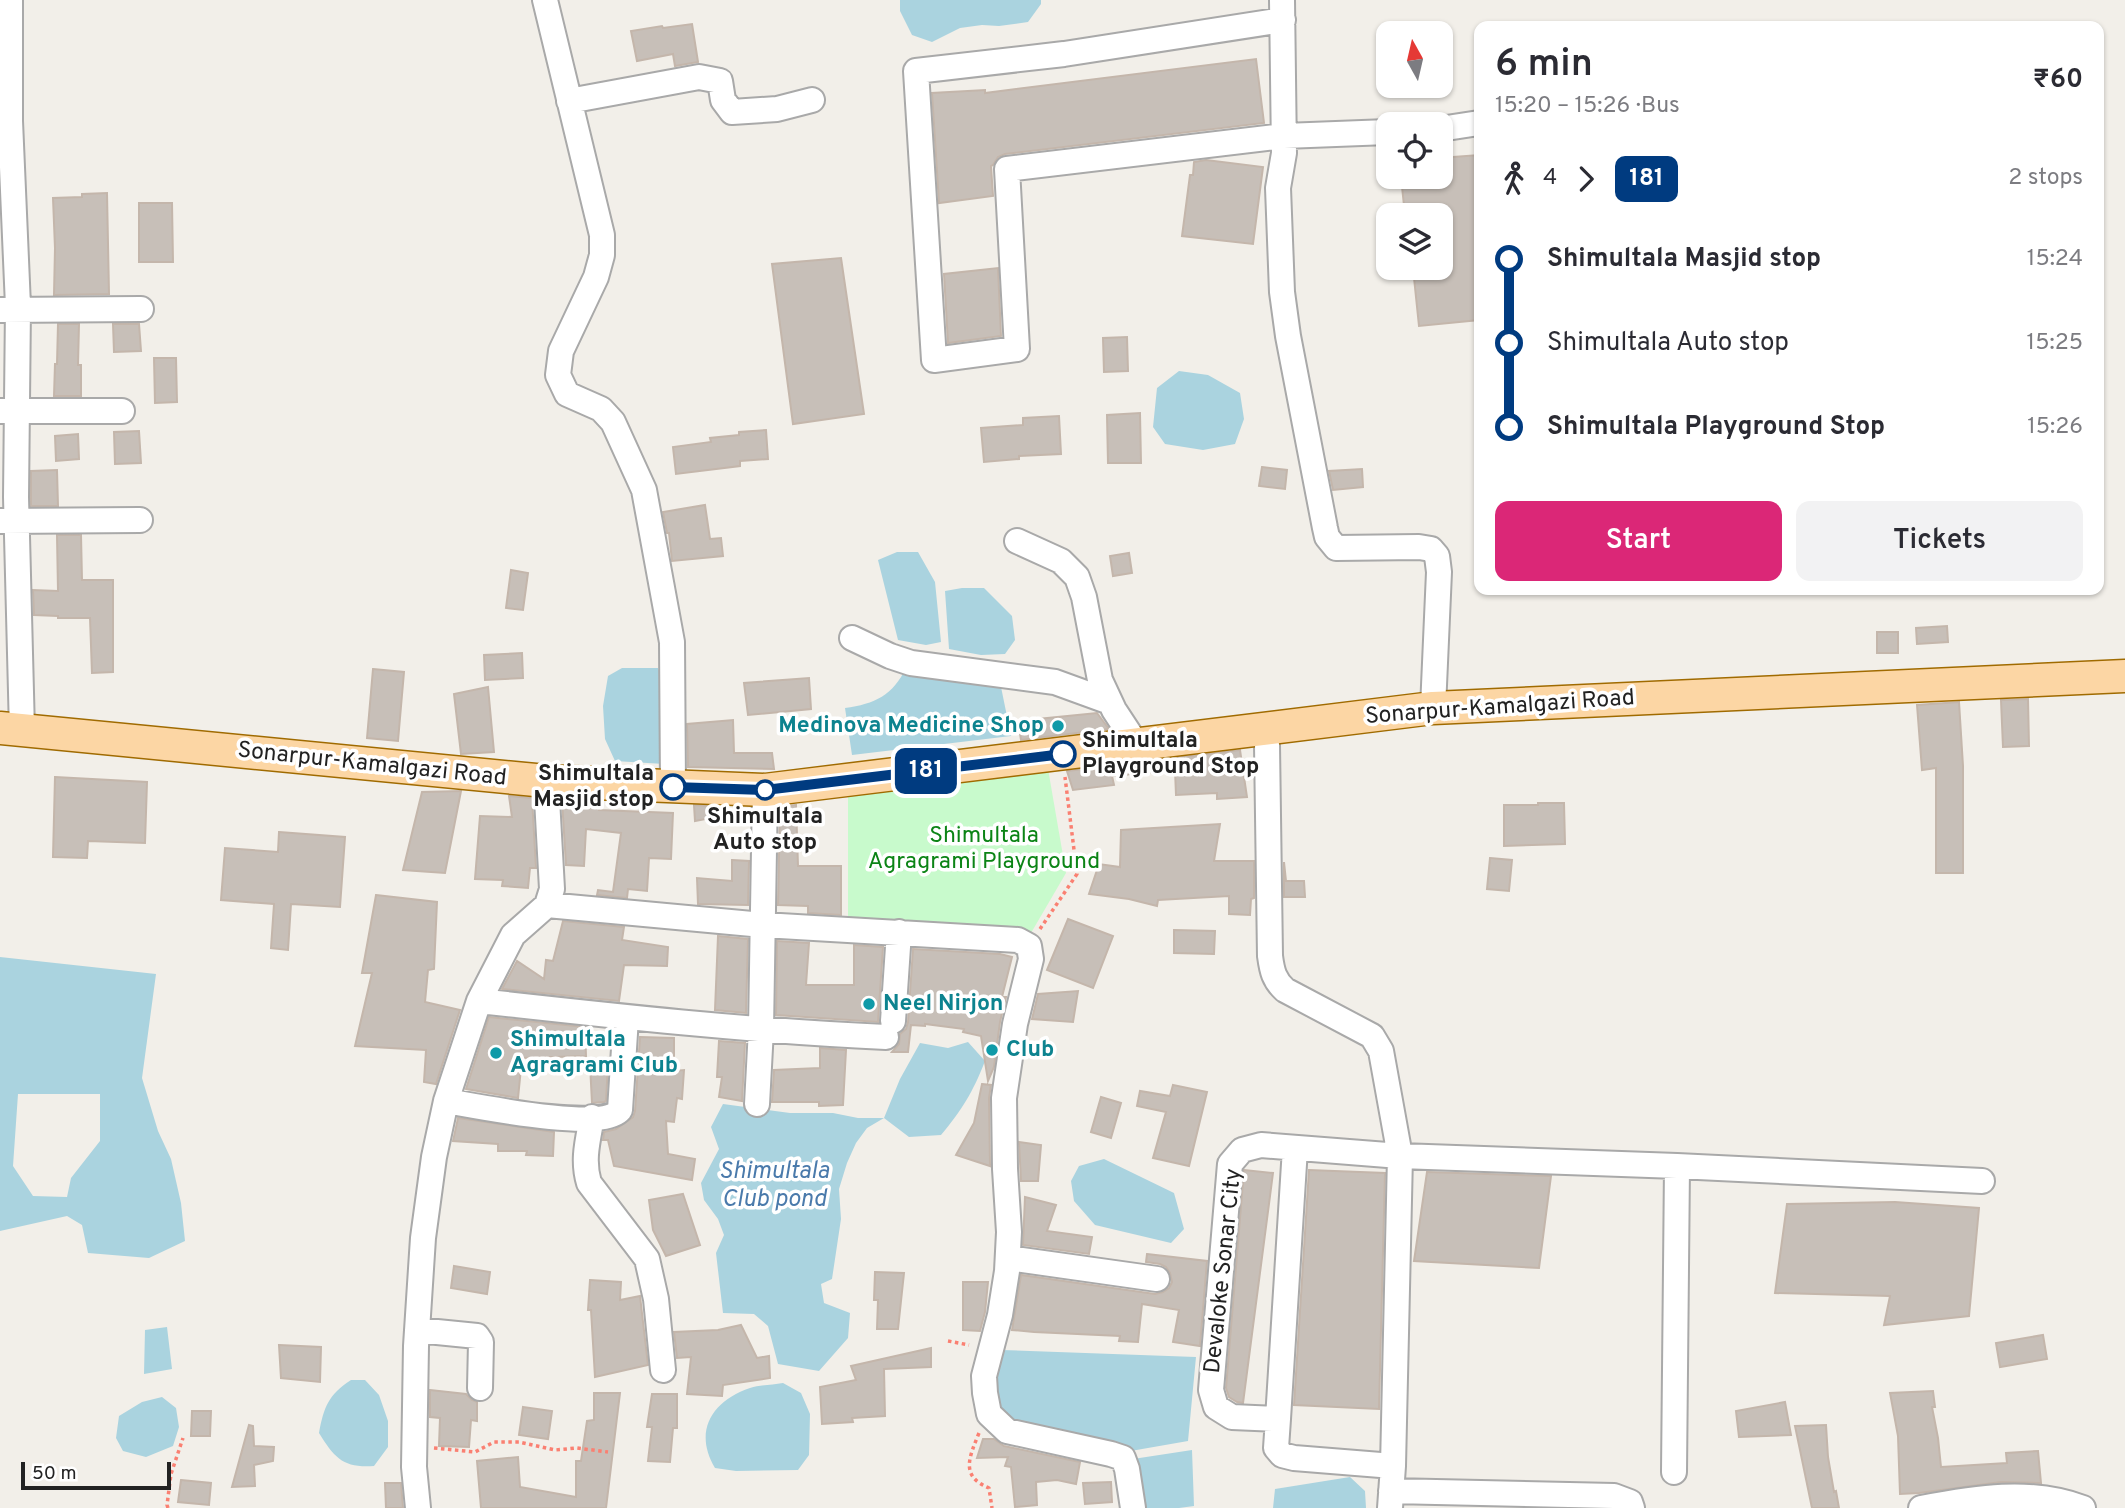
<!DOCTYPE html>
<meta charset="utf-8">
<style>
:root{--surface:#fff;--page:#f2f2f3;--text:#2b2b33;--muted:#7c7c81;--accent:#db2777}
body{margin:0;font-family:Overpass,sans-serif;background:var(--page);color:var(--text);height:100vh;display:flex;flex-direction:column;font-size:26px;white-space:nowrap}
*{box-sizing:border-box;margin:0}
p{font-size:23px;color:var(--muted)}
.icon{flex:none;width:38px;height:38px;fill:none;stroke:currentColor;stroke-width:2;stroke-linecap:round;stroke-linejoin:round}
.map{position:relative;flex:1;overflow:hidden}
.sheet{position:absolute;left:1474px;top:21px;width:630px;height:574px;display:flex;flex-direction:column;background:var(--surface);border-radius:14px;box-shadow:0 2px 5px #0004}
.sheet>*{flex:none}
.badge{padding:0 14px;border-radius:10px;font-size:24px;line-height:46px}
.needle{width:46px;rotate:352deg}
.fabs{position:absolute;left:1376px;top:21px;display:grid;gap:14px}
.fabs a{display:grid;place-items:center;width:77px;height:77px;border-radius:14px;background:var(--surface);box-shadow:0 2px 5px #0004;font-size:35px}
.scale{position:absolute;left:21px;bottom:18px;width:150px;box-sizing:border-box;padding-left:7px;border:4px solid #222;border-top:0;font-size:19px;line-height:24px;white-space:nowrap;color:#222;-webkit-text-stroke:5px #fff;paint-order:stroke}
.map>.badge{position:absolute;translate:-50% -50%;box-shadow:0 0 0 4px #fff}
.legs{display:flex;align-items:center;gap:10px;height:77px;padding:0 21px;font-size:23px}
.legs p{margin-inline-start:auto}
.head{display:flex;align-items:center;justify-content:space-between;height:119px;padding:0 21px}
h1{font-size:38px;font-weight:600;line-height:52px}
.primary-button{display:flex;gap:14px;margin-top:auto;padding:14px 21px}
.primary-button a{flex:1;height:80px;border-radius:14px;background:var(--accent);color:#fff;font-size:28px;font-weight:600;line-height:80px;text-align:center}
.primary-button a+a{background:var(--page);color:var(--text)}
ul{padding:0 21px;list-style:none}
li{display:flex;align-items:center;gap:24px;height:84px;font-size:26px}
li i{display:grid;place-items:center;width:10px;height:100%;margin:0 9px;background:currentColor}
li i::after{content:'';width:18px;height:18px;margin:-9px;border:5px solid;border-radius:50%;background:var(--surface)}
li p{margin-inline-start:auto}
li:first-child i{background:linear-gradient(#0000 50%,currentColor 0)}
li:last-child i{background:linear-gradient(currentColor 50%,#0000 0)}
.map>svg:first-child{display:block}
.park{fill:#c8facc}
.water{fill:#aad3df;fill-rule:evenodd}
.building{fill:#c7bfb8;stroke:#c4b6ab;stroke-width:2}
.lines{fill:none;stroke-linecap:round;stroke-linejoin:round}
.minor-casing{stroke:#a9a9a9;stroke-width:28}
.major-casing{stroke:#a06b00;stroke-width:35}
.path{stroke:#fa8072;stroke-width:3.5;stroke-dasharray:3.5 3.5;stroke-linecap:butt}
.minor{stroke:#fff;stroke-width:24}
.major{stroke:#fcd6a4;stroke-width:32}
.line-1-casing{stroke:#fff;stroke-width:16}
.line-1{stroke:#003b80;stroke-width:10}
.culture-dot{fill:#0f9aa8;stroke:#fff;stroke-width:2.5}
.stop-1-dot{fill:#fff;stroke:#003b80;stroke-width:3.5}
.labels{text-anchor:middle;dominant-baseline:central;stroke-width:7;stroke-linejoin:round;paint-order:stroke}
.street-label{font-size:23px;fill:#222;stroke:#fff}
.culture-label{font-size:23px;font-weight:bold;fill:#0d838f;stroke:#fff;text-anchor:start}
.stop-label{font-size:23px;font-weight:bold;fill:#222;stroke:#fff;text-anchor:start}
.park-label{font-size:23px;fill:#0c8416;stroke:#fff}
.water-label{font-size:24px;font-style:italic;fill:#4a7aab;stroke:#fff}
</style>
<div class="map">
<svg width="2125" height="1508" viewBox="0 0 2125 1508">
<rect width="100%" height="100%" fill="#f2efe9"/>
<path class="park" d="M1047,763l19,110 -35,60 -21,-6 -162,-10v-127z"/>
<path class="water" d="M900,0h141v4l-13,18 -29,4 -17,-1 -22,3 -28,14 -20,-7 -12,-24z
M1179,371l29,4 32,18 4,26 -9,25 -32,6 -38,-6 -12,-17 4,-39z
M897,552h21l17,30 6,60 -15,3 -28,-5 -20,-80z
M962,588h22l28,28 3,24 -10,14 -24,1 -32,-6 -4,-58z
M622,668h36l5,13 1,83 -49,-3 -10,-22 -2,-33 5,-30z
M906,668l94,14 11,54 -159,19 -7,-47c30,-4 48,-13 61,-40z
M0,957l156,17 -14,104 16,53 13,28 10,44 4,38 -36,17 -61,-5 -6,-28 -15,-9 -67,15zM18,1094h82v47l-29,37 -4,19 -34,-1 -20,-30z
M968,1042l17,19c-12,31 -23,49 -44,74l-32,2 -25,-19 -17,10 -11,15 -9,20 -8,26 2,30 -9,60 -11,5 3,19 26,10 -2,25 -29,33 -41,-7 -10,-38 -14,-12 -31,-1 -7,-60 8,-18 -6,-16 -14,-19 -3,-17 18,-34 -8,-22 12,-23 67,9h43l25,5h26l16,-39 20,-36 28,5z
M1104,1159l70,34 10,36 -13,14 -76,-18 -21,-24 -3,-20 8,-15z
M167,1327l5,42 -28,5 1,-44z
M1001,1350l195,7 -8,84 -63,11 -127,-28 -8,-24z
M351,1380h14l14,15 9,26v26l-14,19c-30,2 -39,-7 -55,-33 5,-26 9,-38 32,-53z
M783,1383l18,10 9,21 -1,41 -11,15 -62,1 -21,-3c-22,-37 -3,-67 35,-80 10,-3 22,-3 33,-5z
M162,1397l14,11 3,19 -6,19 -27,11 -23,-6 -7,-13 3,-22 23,-14z
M1192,1450l2,56 -15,2h-38l-8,-49z
M1350,1477l15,14 1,17h-93l2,-19z"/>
<path class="building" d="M692,24l6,38 -23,4 -2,-12 -36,7 -6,-30 31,-5 1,2z
M1256,59l8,64 -259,31 -7,3 -5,8 -2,1 2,30 -54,7 -7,-110 53,-3v3z
M1479,155v165l-60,6 -6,-58h27v-53h-35l-4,-38h39v-19z
M1206,160l57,7 -10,77 -71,-8 8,-61h3l1,-13z
M107,193l2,101 -55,1 1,-47 -2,-50 29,-1v-3z
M139,203h33l1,59h-34z
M841,258l23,156 -71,10 -21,-160z
M998,268l3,68 -53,7 -4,-69z
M58,324h21l-1,41h3v31h-27l1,-32h2z
M113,324h26l2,27 -27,1z
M1127,337l1,34 -24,1 -1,-34z
M154,358h22l1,44 -22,1z
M1140,413l1,50h-33l-1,-48z
M1059,416l2,38 -42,2v3l-35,3 -3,-34 42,-3v-7z
M766,430l2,29 -28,2v5l-64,8 -3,-27 38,-5 -1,-4 29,-3v-3z
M139,431l2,32 -26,1 -1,-32z
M78,434l1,25 -23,2 -1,-25z
M1262,467l25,3 -2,19 -26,-3z
M1362,469l1,18 -30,3 -4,-19z
M57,470l1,36h-27v-35z
M705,505l5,34 11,-1 2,18 -51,5 -3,-28h-2l-4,-21z
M57,535h24l1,45h31v92l-21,1 -2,-55h-32v-2l-24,-1 -1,-25 25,1z
M1129,553l3,20 -19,3 -3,-20z
M511,570l17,3 -5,37 -17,-2z
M1947,626l1,16 -31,2 -1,-16z
M1877,632h21v21h-21z
M522,653l1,25 -38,2 -1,-25z
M373,669l31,3 -6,69 -31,-3z
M809,678l2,31 -63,6 -4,-32z
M488,687l6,65 -33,2 -7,-60z
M2028,699l1,47 -26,1 -2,-47z
M1959,702l4,64v107h-27v-105l-14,2 -5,-65z
M1097,713l12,16 -88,11 -3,-19z
M733,720l1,33h38l2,16 -86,-2 -1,-43z
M1240,750l7,47 -30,2v-6l-41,2 -1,-25 -63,6 2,9 -41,5 -6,-19z
M55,777l92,5 -2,61 -57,-2 -1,17 -34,-1z
M461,791l-16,82 -42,-3 19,-78z
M509,796l23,2 4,70h-6l-2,20 -26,-2 1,-6 -28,-1 5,-63 32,1z
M562,800l37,2v8l74,3 -2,46 -22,-1 -2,33 -19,-2 -1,9 -30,-3 1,-5 15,2 8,-59 -35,-4 -2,37 -18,-1z
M1538,803h26l1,41 -61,2v-41h34z
M694,805l17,1v12l-16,3z
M796,805l2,61h43v49l-33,-2v-7l-30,-1 2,-98z
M1220,824l-6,37h40v37l-3,1 -1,16 -21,-1v-18l-71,4 -1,6 -28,-7 -40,-5 10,-30 21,3 1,-37z
M279,832l66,5 -5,70 -49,-3 -3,46 -17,-2 3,-44 -53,-4 4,-52 53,4z
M1490,858l22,2 -3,31 -22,-2z
M732,860l17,1 -1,44 -50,-1 -1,-26 35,3z
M1284,862l2,19h18l1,16h-21z
M376,895l61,7 -3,67 -6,1 -3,32 35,8 -24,74 -12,-2 2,-32 -71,-4 17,-73h-10z
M1068,919l45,17 -20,52 -46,-18z
M563,921l61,6 -2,13 46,7 -1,19 -43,-1 -5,36 -117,-12 15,-28 27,18 2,-19 7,1z
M1174,930l41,1 -1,23 -40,-1z
M718,936l30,3 -2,74 -31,-3z
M777,941l32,2 -3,42h48v-40l29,2 -5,75 -102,-7z
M913,949l87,5 12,3 -10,40h4l-6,25 -6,45 -6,14 -7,-45 -18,-4 1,-3 -39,-5v2l-14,-1 -3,27h-16l7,-8 1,-10 6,-5 2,-7z
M1078,991l-5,31 -41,-3 6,-25z
M489,1017l96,10 1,29 -64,2 -4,40 -52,-9z
M640,1037l34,1v33l10,-1 -2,29 -5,-1 -3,24 -8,-1 2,33 27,5 -3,21 -78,-14 -6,-26h-5l1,-8 12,-3 17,-12 2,-6z
M719,1041l26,2 -3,58 -23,-4 3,-20h-5z
M820,1048l26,2 -3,55 -24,1v-4h-47l2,-32 46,-2z
M590,1064l18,1 -2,36 -2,1 -12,1z
M982,1084l9,1 -2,13 1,68 -34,-11 18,-32z
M1173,1085l34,7 -18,74 -36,-8 13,-46 -29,-6 3,-15 30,5z
M1101,1097l20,6 -10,35 -20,-6z
M458,1118l96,14 -1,24 -27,-1 1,-4h-29v-7l-45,-3z
M1019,1142l22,3 -3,36h-17z
M1244,1170l29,3 -30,230 -6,-1 -8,-5 -3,-9z
M1309,1170l76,3 -6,236 -85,-4z
M1427,1172l124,4 -12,92 -125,-7z
M683,1194l17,51 -34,11 -13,-26 -4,-30z
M1025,1197l31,8 -9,26 45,6 -3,17 -66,-9z
M1895,1202l84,6 -10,108 -85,9 6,-29 -115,-3 12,-89z
M1147,1254l60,7 -7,85 -27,-4 6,-32 -37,-6 -4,38 -19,-1 1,-5 -86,-4 -22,-2 9,-55 134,19 8,-2 6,-4 3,-6 -2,-9 -4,-6 -6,-3 -14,-2z
M454,1266l36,6 -3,22 -36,-6z
M875,1272l29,1 -6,56h-21l1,-29h-4z
M590,1280l31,2 -1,18 20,-4 8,69 -53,12 -4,-67h-3z
M963,1282h25l-3,30 -5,19 -17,-1z
M741,1325l16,33 12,-2 1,22 -47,7 -1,11 -35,-2 4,-37 -14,1 -3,-26 44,-2z
M2043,1335l4,24 -47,8 -4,-24z
M279,1345l42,2 -1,35 -39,-4z
M931,1348v19l-47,2 1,47 -33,2 1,4 -31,2 -2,-37 36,-7 -5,-14z
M430,1390l36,4 6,6 5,2v19l-6,-1 -2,27 -30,-1 1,-28 -10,-1z
M1933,1391l2,16h-3l6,31 3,29 66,-4 -1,-10 32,-2 3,32 -40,-1 -82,11 -19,1 -2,-58 -8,-43z
M594,1393h26l-14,115h-125l-4,-47 41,-4 2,30 56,10v-36h5l6,-40 7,-1z
M652,1394h25v34h-4l-3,34 -22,-1 4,-34h-5z
M1785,1402l6,33 -52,2 -3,-26z
M523,1407l29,4 -4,28 -29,-4z
M192,1411h19l-1,25h-19z
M249,1425l4,1 1,20 20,1 -1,14 -19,4 1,21 -23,1z
M1826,1425l2,32 6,35 2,-1 3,17h-27l-17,-82z
M983,1439h11l10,7 76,16 -4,22 -19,-4 -21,2 1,23 -22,2 -4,-40 -6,-1 3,-9 -31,1z
M181,1480l30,3 -2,22 -31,-3z
M1111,1482l1,20 -27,2 -2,-21z
M385,1483h16l2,25h-17z"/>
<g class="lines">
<g class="minor-casing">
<path id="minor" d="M10,0v121l8,185 -2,191 6,234
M545,0l57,235v20l-6,22 -35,74 -3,24 9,19 34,15 12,13 31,68 28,152 1,145
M1282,0l2,153 -6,35 4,104 6,44 37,192 2,9 9,11 83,-1 12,2 6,7 2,16 -6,136
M1283,20l-219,34 -148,17 18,289 83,-11 -10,-180 277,-33 104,-4
M569,101l130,-24 21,4 3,19 9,12 45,-3 35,-9
M1440,129l39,-6
M0,310l141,-1
M1,411h121
M1,521l139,-1
M1017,541l44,20 16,16 7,20 16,83 14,30 23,35
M852,638l38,18 21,7 144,19 55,20
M1264,729l3,16 3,211c2,15 4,24 15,34l87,46 9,15 19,105 -139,-11 -19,5 -12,14 -19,226 5,17 16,10 46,2 -2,29 6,7 12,3 99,8 -3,42
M547,905l216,20 255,15 11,6 2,13 -16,65 -11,74 1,71 4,63 -2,39 -7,44 -16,61 1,17 4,21 18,17 104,23 12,4 4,11 6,39
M479,1001c135,15 271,30 407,36
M893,1021l6,-89
M446,1101c30,5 156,31 174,9l6,-92
M757,1104l4,-75 4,-239
M592,1117c-4,23 -10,43 -3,66l58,76 9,40 7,71
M1008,1258l149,21
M417,1330l60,6 4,6 -1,46
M1278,1419l17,-271
M1393,1466l7,-310 277,10 305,15
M1674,1472l3,-306
M1391,1491l223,5 16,6 2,6
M418,1508l-4,-41 2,-121 7,-108 11,-81 12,-56 33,-100 34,-66 34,-30 5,-16 -6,-108
M1921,1508c53,-10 110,-20 162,0"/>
</g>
<g class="major-casing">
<path id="major" d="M0,728l546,53 219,9 668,-82 692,-32"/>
</g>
<path class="path" d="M1040,929l37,-55 -12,-97
M948,1341l21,4
M979,1433c-10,25 -19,43 10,55l3,20
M434,1448l41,4 19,-10h25l36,8 22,-2 31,4
M168,1508l-1,-3 4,-31 12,-36"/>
<use href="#minor" class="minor"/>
<use href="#major" class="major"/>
</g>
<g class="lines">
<g class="line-1-casing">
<path id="line-1" d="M673,787l92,3 298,-36"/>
</g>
<use href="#line-1" class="line-1"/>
</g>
<g class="culture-dot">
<circle cx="1058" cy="726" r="7"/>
<circle cx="869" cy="1004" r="7"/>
<circle cx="992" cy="1050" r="7"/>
<circle cx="496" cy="1053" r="7"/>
</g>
<g class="stop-1-dot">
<circle cx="1063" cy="754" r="12"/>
<circle cx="673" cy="787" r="12"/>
<circle cx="765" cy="790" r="9"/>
</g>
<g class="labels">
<g class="street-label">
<text transform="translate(1500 708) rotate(-4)">Sonarpur-Kamalgazi Road</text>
<text transform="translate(372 765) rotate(6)">Sonarpur-Kamalgazi Road</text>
<text transform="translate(1224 1271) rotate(-84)">Devaloke Sonar City</text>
</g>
<g class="culture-label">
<text x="1044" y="726" text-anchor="end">Medinova Medicine Shop</text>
<text x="883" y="1004">Neel Nirjon</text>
<text x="510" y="1040">Shimultala<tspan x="510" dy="26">Agragrami Club</tspan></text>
<text x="1006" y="1050">Club</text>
</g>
<g class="stop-label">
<text x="1082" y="741">Shimultala<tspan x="1082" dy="26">Playground Stop</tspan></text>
<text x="654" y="774" text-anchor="end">Shimultala<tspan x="654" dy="26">Masjid stop</tspan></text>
<text x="765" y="817" text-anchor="middle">Shimultala<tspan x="765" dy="26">Auto stop</tspan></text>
</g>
<g class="park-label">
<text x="984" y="836">Shimultala<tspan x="984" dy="26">Agragrami Playground</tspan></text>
</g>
<g class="water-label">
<text x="774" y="1172">Shimultala<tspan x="774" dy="28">Club pond</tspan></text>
</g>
</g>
</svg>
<div class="fabs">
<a><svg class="needle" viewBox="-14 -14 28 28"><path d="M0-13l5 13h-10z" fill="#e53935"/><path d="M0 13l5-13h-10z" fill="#7c7c81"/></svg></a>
<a><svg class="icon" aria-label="locate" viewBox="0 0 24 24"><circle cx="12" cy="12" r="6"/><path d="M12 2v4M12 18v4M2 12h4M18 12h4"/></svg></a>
<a><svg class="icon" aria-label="layers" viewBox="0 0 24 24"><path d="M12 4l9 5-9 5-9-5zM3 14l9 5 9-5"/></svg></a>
</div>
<div class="scale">50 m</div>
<b class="badge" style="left:926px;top:771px;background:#003b80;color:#fff">181</b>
<section class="sheet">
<div class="head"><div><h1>6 min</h1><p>15:20 – 15:26 · Bus</p></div><b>₹60</b></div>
<div class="legs"><svg class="icon" aria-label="walk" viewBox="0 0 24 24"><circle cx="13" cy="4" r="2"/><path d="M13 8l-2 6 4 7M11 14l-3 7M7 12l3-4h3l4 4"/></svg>4<svg class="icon" aria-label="forward" viewBox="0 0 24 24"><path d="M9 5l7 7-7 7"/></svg><b class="badge" style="background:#003b80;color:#fff">181</b><p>2 stops</p></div>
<ul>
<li><i style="color:#003b80"></i><b>Shimultala Masjid stop</b><p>15:24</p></li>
<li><i style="color:#003b80"></i><span>Shimultala Auto stop</span><p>15:25</p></li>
<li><i style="color:#003b80"></i><b>Shimultala Playground Stop</b><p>15:26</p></li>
</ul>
<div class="primary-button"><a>Start</a><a>Tickets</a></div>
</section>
</div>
